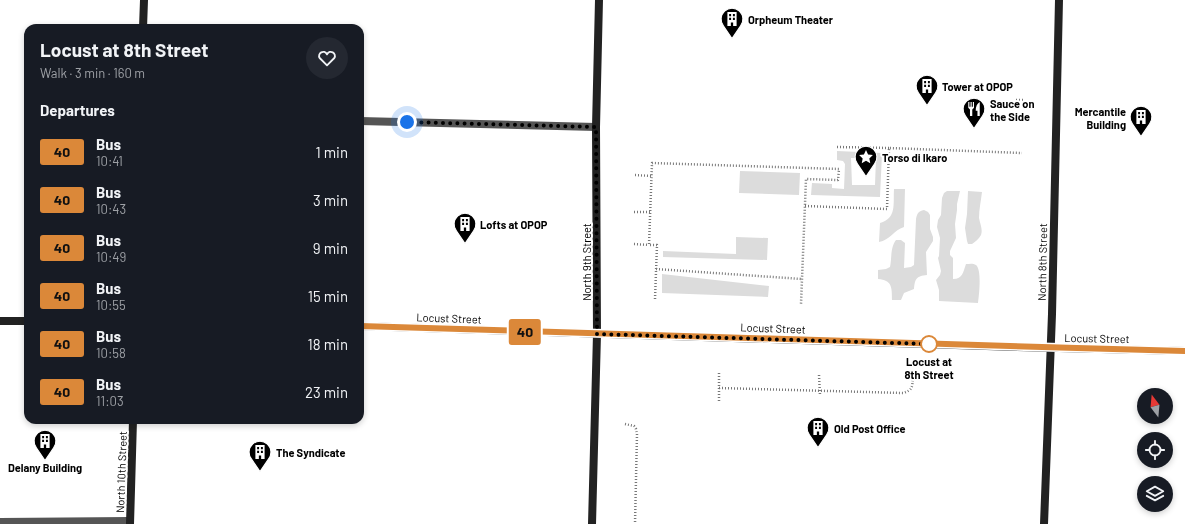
<!DOCTYPE html>
<meta charset="utf-8">
<style>
:root{--surface:#171b24;--page:#242831;--text:#f1f3f6;--muted:#9ea1a6}
body{margin:0;font-family:Barlow,sans-serif;background:var(--page);color:var(--text);height:100vh;display:flex;flex-direction:column;font-size:15px;white-space:nowrap}
*{box-sizing:border-box;margin:0}
p{font-size:13px;color:var(--muted)}
.icon{flex:none;width:22px;height:22px;fill:none;stroke:currentColor;stroke-width:2;stroke-linecap:round;stroke-linejoin:round}
.map{position:relative;flex:1;overflow:hidden}
.panel{position:absolute;left:24px;top:24px;width:340px;height:400px;display:flex;flex-direction:column;background:var(--surface);border-radius:12px;box-shadow:0 2px 6px #0003}
.panel>*{flex:none}
.badge{padding:0 8px;border-radius:3px;font-size:14px;line-height:26px}
.needle{width:26px;rotate:344deg}
.fabs{position:absolute;left:1137px;top:388px;display:grid;gap:8px}
.fabs a{display:grid;place-items:center;width:36px;height:36px;border-radius:50%;background:var(--surface);box-shadow:0 2px 6px #0003;font-size:20px}
.you{position:absolute;width:20px;height:20px;margin:-10px;border:3px solid #fff;border-radius:50%;background:#1a73e8;box-shadow:0 0 0 6px #1a73e833}
.map>.badge{position:absolute;translate:-50% -50%;box-shadow:0 0 0 2px #fff}
h2{padding:0 16px;font-size:15px;line-height:36px}
.round{display:grid;place-items:center;flex:none;width:42px;height:42px;border-radius:21px;background:var(--page)}
.overview{display:flex;align-items:center;justify-content:space-between;height:68px;padding:0 16px}
h1{font-size:19px;font-weight:700;line-height:30px}
ul{padding:0;list-style:none}
li{display:flex;align-items:center;gap:12px;height:48px;padding:0 16px}
li div{flex:1}
li b{display:block;font-size:15px}
li em{font-style:normal}
li .badge{min-width:44px;font-weight:700;text-align:center}
.map>svg:first-child{display:block}
.green{fill:#dcdcdc;fill-rule:evenodd}
.lines{fill:none;stroke-linecap:round;stroke-linejoin:round}
.path{stroke:#777;stroke-width:2.5;stroke-dasharray:1 2;stroke-linecap:butt}
.lane{stroke:#555;stroke-width:8}
.secondary{stroke:#222;stroke-width:8}
.line-casing{stroke:#fff;stroke-width:9}
.line{stroke:#db8839;stroke-width:6}
.walk{stroke:#000;stroke-width:4;stroke-dasharray:0 7.2}
.stop-dot{fill:#fff;stroke:#db8839;stroke-width:2}
.labels{text-anchor:middle;dominant-baseline:central;stroke-width:4;stroke-linejoin:round;paint-order:stroke}
.poi-label{font-size:11px;font-weight:bold;fill:#000;stroke:#fff;text-anchor:start}
.street-label{font-size:11px;fill:#000;stroke:#fff}
.stop-label{font-size:11px;font-weight:bold;fill:#000;stroke:#fff}
</style>
<div class="map">
<svg width="1185" height="524" viewBox="0 0 1185 524">
<rect width="100%" height="100%" fill="#fff"/>
<path class="green" d="M837,151l45,2 -2,44 -69,-2 1,-12 20,1v4l12,1 1,-25 -2,-3 -6,-1zM843,158h33l-1,27h-23l-1,-27z
M740,171l60,2 -1,22 -60,-2z
M894,189h11l-1,38c-10,3 -14,13 -25,15l1,-19c17,-5 13,-19 14,-34z
M947,191h13l-3,13v6l-2,14 1,14 -6,13v4l3,3v21c10,0 10,-7 13,-15 3,0 7,-1 10,1 6,5 3,30 2,38l-39,-2v-11l-3,-10 4,-5 1,-4 -3,-13 1,-2 1,-18 -3,-11 1,-7 3,-5 1,-17 2,-5z
M968,191l14,1c-1,9 -3,17 -3,26 1,6 4,11 2,17 -2,4 -6,7 -9,9h-4l-1,-3 -2,-13 2,-14z
M924,210l4,2 2,3v14l3,8v4l-7,11 1,23c-11,1 -12,4 -13,14l-10,4 -3,7h-9c0,-13 0,-20 -14,-21v-9l8,-1 4,-2c2,-9 0,-19 6,-27h5l4,3 -1,25 7,-1 3,-2 2,-46c1,-5 2,-8 8,-9z
M736,237l32,1 -1,22 -104,-3v-6l73,3z
M662,274l107,12 -1,11 -106,-4z"/>
<g class="lines">
<path class="path" d="M1016,100h8
M837,147l52,1
M635,175l16,1
M805,206l82,3 2,-61 133,5
M634,212h16
M634,244l15,1
M656,269l146,10
M655,299l2,-54h-8l3,-82 187,6 -1,11 -32,-1 -5,125
M819,375l1,20
M719,388l184,5c10,-3 9,-6 10,-15
M719,401v-30
M625,424l9,2 2,3 1,5 -2,90"/>
<path class="lane" d="M360,121l236,6
M0,522l130,-1"/>
<path class="secondary" d="M143,28l1,-28
M0,321h28
M360,326l657,21 168,4
M130,524l3,-104
M592,524l5,-190 -1,-207 3,-127
M1044,524l8,-210 7,-314"/>
</g>
<g class="lines">
<g class="line-casing">
<path id="line" d="M360,326l717,22 108,3"/>
</g>
<use href="#line" class="line"/>
<path class="walk" d="M407,122l189,5 1,207 332,10"/>
</g>
<defs>
<g id="building-pin" transform="scale(1.15)"><path d="M0 17L-7.5 6A9.5 9.5 0 1 1 7.5 6Z" fill="#000" stroke="#fff"/><path d="M-4-6H4V6H1V3H-1V6H-4ZM-2.5-4.3h1.7v1.8h-1.7ZM.8-4.3h1.7v1.8H.8ZM-2.5-1h1.7V.8h-1.7ZM.8-1h1.7V.8H.8Z" fill="#fff"/></g>
<g id="restaurant-pin" transform="scale(1.15)"><path d="M0 17L-7.5 6A9.5 9.5 0 1 1 7.5 6Z" fill="#000" stroke="#fff"/><path d="M-5-6h1v4h1v-4h1v4h1v-4h1v5L-1.5 .5V6h-2V.5L-5-1ZM5-6V6H3V1.5H1.5Q1.5-4 5-6Z" fill="#fff"/></g>
<g id="sight-pin" transform="scale(1.15)"><path d="M0 17L-7.5 6A9.5 9.5 0 1 1 7.5 6Z" fill="#000" stroke="#fff"/><path d="M0-6L1.8-2.2L6-1.7L2.9 1.2L3.7 5.4L0 3.3L-3.7 5.4L-2.9 1.2L-6-1.7L-1.8-2.2Z" fill="#fff"/></g>
</defs>
<g fill-rule="evenodd">
<use href="#building-pin" x="732" y="19"/>
<use href="#building-pin" x="927" y="86"/>
<use href="#restaurant-pin" x="974" y="109"/>
<use href="#building-pin" x="1141" y="117"/>
<use href="#sight-pin" x="866" y="157"/>
<use href="#building-pin" x="465" y="224"/>
<use href="#building-pin" x="818" y="428"/>
<use href="#building-pin" x="45" y="441"/>
<use href="#building-pin" x="260" y="452"/>
</g>
<circle class="stop-dot" cx="929" cy="344" r="8"/>
<g class="labels">
<g class="poi-label">
<text x="748" y="19">Orpheum Theater</text>
<text x="942" y="86">Tower at OPOP</text>
<text x="990" y="103">Sauce on<tspan x="990" dy="13">the Side</tspan></text>
<text x="1126" y="111" text-anchor="end">Mercantile<tspan x="1126" dy="13">Building</tspan></text>
<text x="882" y="157">Torso di Ikaro</text>
<text x="480" y="224">Lofts at OPOP</text>
<text x="834" y="428">Old Post Office</text>
<text x="276" y="452">The Syndicate</text>
<text x="45" y="467" text-anchor="middle">Delany Building</text>
</g>
<g class="street-label">
<text transform="translate(586 262) rotate(-90)">North 9th Street</text>
<text transform="translate(1042 262) rotate(-89)">North 8th Street</text>
<text transform="translate(449 318) rotate(2)">Locust Street</text>
<text transform="translate(773 328) rotate(2)">Locust Street</text>
<text transform="translate(1097 338) rotate(1)">Locust Street</text>
<text transform="translate(121 472) rotate(-88)">North 10th Street</text>
</g>
<g class="stop-label">
<text x="929" y="361">Locust at<tspan x="929" dy="13">8th Street</tspan></text>
</g>
</g>
</svg>
<div class="fabs">
<a><svg class="needle" viewBox="-14 -14 28 28"><path d="M0-13l5 13h-10z" fill="#e53935"/><path d="M0 13l5-13h-10z" fill="#9ea1a6"/></svg></a>
<a><svg class="icon" aria-label="locate" viewBox="0 0 24 24"><circle cx="12" cy="12" r="6"/><path d="M12 2v4M12 18v4M2 12h4M18 12h4"/></svg></a>
<a><svg class="icon" aria-label="layers" viewBox="0 0 24 24"><path d="M12 4l9 5-9 5-9-5zM3 14l9 5 9-5"/></svg></a>
</div>
<div class="you" style="left:407px;top:122px"></div>
<b class="badge" style="left:525px;top:332px;background:#db8839;color:#111">40</b>
<section class="panel">
<div class="overview"><div><h1>Locust at 8th Street</h1><p>Walk · 3 min · 160 m</p></div><a class="round"><svg class="icon" aria-label="heart" viewBox="0 0 24 24"><path d="M12 20l-8-8c-3-5 5-10 8-4 3-6 11-1 8 4z"/></svg></a></div>
<h2>Departures</h2>
<ul>
<li><span class="badge" style="background:#db8839;color:#111">40</span><div><b>Bus</b><p>10:41</p></div><em>1 min</em></li>
<li><span class="badge" style="background:#db8839;color:#111">40</span><div><b>Bus</b><p>10:43</p></div><em>3 min</em></li>
<li><span class="badge" style="background:#db8839;color:#111">40</span><div><b>Bus</b><p>10:49</p></div><em>9 min</em></li>
<li><span class="badge" style="background:#db8839;color:#111">40</span><div><b>Bus</b><p>10:55</p></div><em>15 min</em></li>
<li><span class="badge" style="background:#db8839;color:#111">40</span><div><b>Bus</b><p>10:58</p></div><em>18 min</em></li>
<li><span class="badge" style="background:#db8839;color:#111">40</span><div><b>Bus</b><p>11:03</p></div><em>23 min</em></li>
</ul>
</section>
</div>
